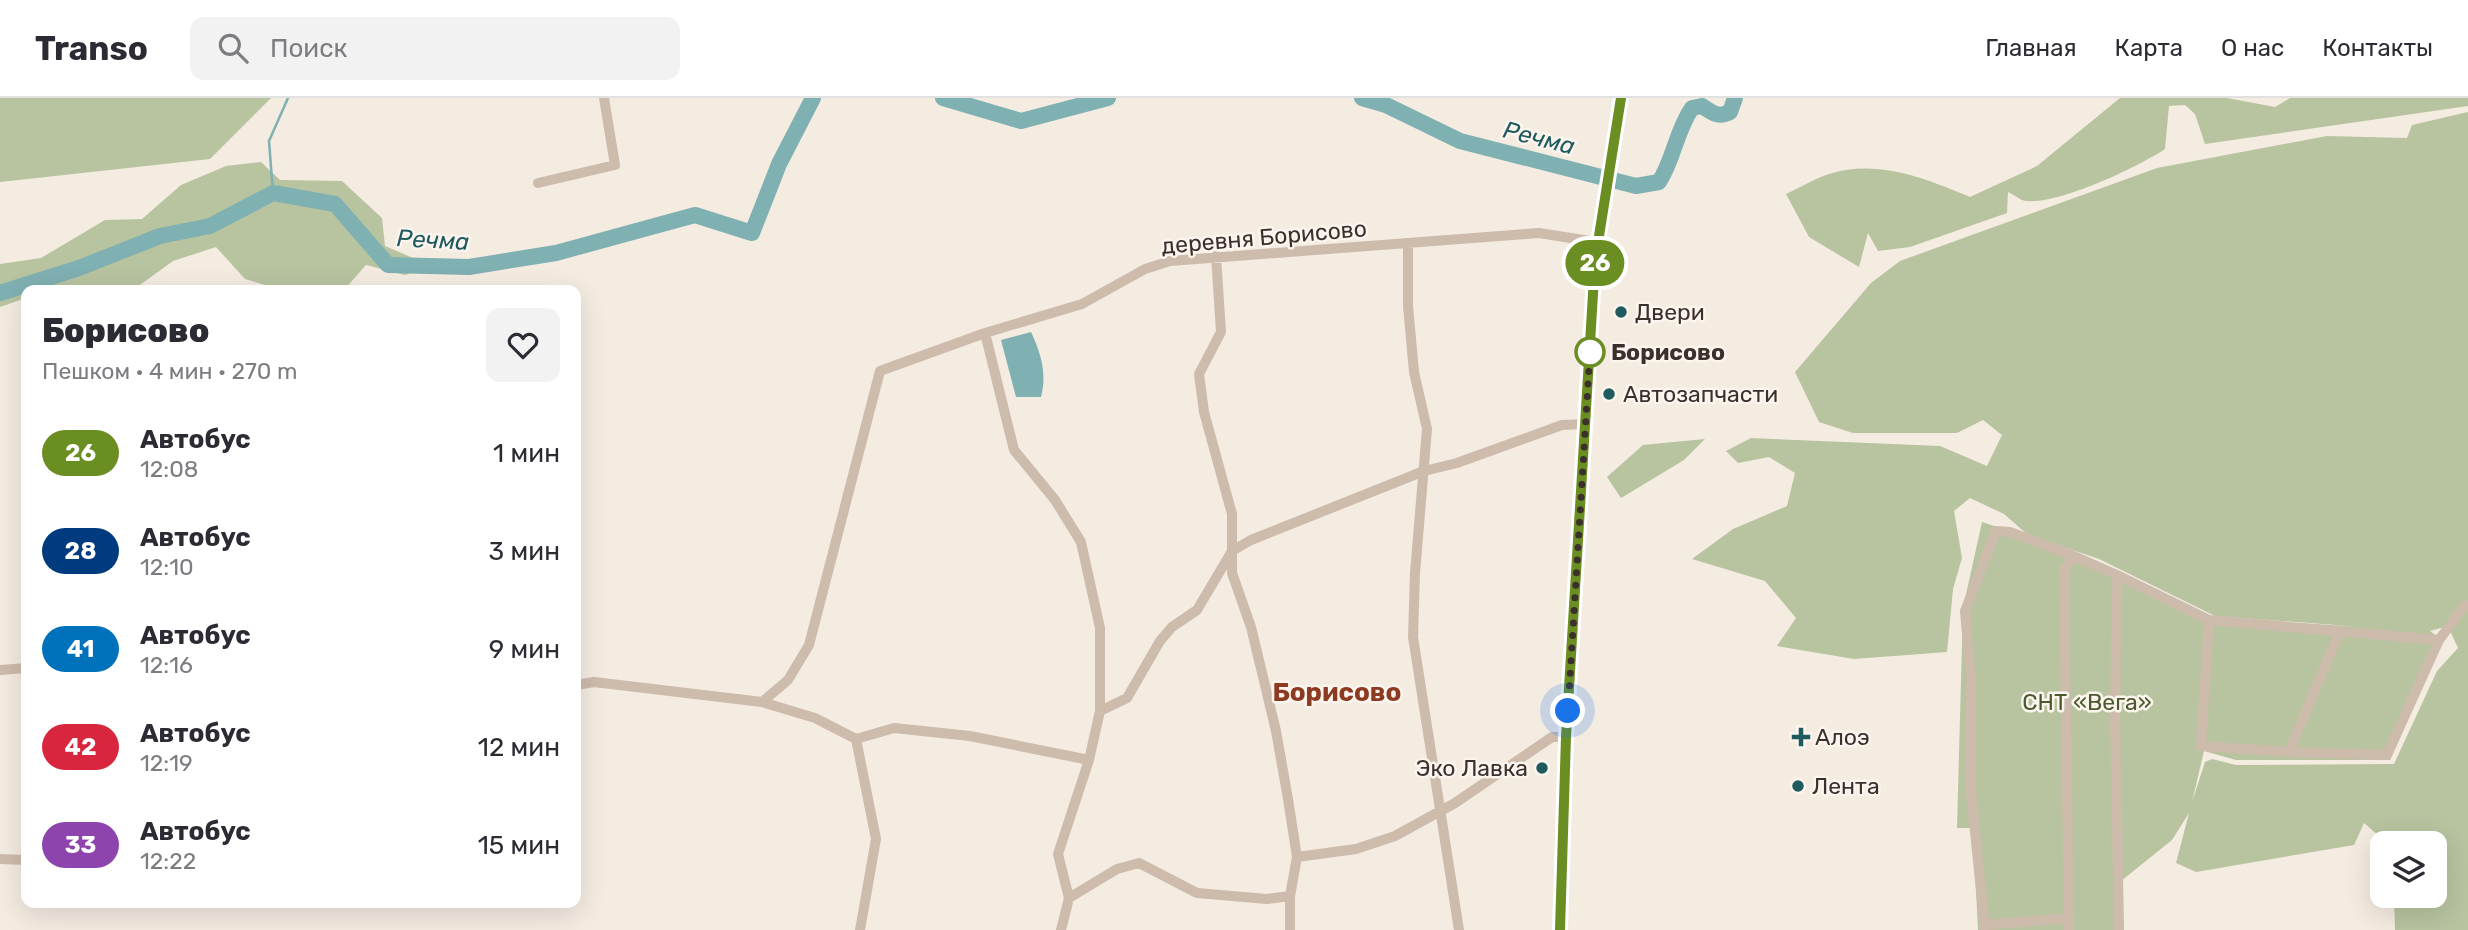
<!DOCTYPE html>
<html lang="ru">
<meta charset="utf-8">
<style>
:root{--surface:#fff;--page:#f2f2f3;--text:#2b2b33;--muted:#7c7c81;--line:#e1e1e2}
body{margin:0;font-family:Rubik,sans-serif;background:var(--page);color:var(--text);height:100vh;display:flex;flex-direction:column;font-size:26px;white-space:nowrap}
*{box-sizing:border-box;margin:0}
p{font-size:23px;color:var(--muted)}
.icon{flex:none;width:38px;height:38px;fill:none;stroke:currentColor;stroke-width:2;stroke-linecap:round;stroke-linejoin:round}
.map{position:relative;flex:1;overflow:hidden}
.sheet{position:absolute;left:21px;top:187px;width:560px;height:623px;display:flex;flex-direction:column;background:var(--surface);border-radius:14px;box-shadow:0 7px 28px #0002}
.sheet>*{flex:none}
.badge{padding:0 14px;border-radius:23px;font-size:24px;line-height:46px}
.buttons{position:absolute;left:2370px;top:733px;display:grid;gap:14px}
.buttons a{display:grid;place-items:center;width:77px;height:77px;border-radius:14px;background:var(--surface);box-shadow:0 7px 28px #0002;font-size:35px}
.you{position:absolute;width:35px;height:35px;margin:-18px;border:5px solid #fff;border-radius:50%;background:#1a73e8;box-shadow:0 0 0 10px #1a73e833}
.map>.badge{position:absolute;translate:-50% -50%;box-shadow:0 0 0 4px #fff}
.round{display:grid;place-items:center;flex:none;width:74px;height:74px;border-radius:14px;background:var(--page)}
.summary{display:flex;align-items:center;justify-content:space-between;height:119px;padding:0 21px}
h1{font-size:33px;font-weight:800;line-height:52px}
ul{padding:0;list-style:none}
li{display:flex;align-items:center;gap:21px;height:98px;padding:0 21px}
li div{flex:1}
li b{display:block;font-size:26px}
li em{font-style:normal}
li .badge{min-width:77px;font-weight:700;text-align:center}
header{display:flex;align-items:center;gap:42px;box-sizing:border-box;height:98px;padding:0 35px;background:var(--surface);border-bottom:2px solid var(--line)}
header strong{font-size:33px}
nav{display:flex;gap:38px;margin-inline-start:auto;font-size:24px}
.search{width:490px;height:63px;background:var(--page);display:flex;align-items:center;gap:18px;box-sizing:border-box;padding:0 24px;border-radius:14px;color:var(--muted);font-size:26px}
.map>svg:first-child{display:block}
.green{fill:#b8c4a0;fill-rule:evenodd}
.water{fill:#7fb0b2}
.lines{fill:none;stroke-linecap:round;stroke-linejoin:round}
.stream{stroke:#7fb0b2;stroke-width:2.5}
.river{stroke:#7fb0b2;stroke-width:16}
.minor{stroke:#cdbbac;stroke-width:10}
.major{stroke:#7d675c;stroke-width:12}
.line-casing{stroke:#fff;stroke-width:16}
.line{stroke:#6b8e23;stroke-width:10}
.walk{stroke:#3b302b;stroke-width:7;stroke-dasharray:0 12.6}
.poi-dot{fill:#1f5a5e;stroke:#fbf5ee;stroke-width:2.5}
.stop-dot{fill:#fff;stroke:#6b8e23;stroke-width:3.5}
.labels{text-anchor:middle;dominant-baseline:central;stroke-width:5;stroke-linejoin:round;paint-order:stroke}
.street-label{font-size:23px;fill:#3b302b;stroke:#fbf5ee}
.poi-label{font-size:23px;fill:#3b302b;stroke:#fbf5ee;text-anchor:start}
.stop-label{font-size:23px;font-weight:bold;fill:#3b302b;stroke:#fbf5ee;text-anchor:start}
.park-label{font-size:23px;fill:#4a5a2e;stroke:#fbf5ee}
.water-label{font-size:24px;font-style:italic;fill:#1f5a5e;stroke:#fbf5ee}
.quarter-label{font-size:26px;font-weight:bold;fill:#8c3b22;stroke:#fbf5ee}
</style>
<header>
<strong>Transo</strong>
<div class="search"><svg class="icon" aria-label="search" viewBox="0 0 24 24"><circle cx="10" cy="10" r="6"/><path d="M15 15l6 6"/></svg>Поиск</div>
<nav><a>Главная</a><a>Карта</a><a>О нас</a><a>Контакты</a></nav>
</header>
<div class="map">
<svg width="2468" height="832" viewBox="0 0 2468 832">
<rect width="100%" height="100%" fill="#f4ebe1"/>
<path class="green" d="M0,0h271l-61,61 -210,23z
M2120,0h107l48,9 15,-9h178v8l-263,38 -10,-30 -10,-9 -16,1 -4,43c-27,18 -105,55 -138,52 -6,0 -14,-7 -19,-9l-1,21 -97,34 -32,4 -10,-18 -9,34 -50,-30 -23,-43c13,-6 26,-14 40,-19 50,-17 98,3 144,22l67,-31z
M2468,14v818h-73l-1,-34h40v-52l-47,-1 -23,-20 -10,22 -158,27 -20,-9 13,-50 -17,27 -51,41 3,49h-146l-5,-102h-16l6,-220 19,-86 89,29 145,67 147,9 -148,-11 -116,-57 -71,-24 -24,-21 -34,-16 -16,13 8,47 -9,31 -6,63 -93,7 -77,-13 19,-28 -31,-37 -73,-22 41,-30 54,-23 8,-33 -26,-16 -31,6 -12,-12 25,-13 189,8 47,20 15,-31 -19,-15 -26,13h-104l-34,-11 -24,-50 76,-89 29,-22 257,-93 170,-32 80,2 5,-13zM2448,528l10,22 -21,23 -43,93 -158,1 -24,-6 -7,3 -13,40 12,-51 32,9h154l53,-119 -13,-10z
M261,64l19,18 62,1 40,37 3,28 47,20 -27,9 -39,-10 -22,25h-63l-36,-11 -29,-32 -43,14 -40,29h-107v8l-26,9v-43l41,-6 64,-38 37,-1 39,-34 45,-19z
M1705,341l-21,21 -63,38 -14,-21 36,-32z"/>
<path class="water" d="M1031,234c10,21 16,42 10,65h-25l-15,-57z"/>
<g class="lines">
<path class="stream" d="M273,95l-4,-52 19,-43"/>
<path class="river" d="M943,0l78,23 87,-23
M1362,0l24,7 74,36 176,45 23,-4c15,-23 17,-51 33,-74l10,-2c11,7 16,12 28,6l5,-14
M0,195l79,-25 81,-32 50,-10 63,-33 62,11 53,61 81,2 87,-14 139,-38 57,18 27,-69 34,-66"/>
<path class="minor" d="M538,85l77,-18 -11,-67
M1408,147v61l6,66 13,57 -12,144 -2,64 46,293
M1216,158l5,76 -22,42 5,38 28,102v59l19,54 25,104 12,68 9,58 -7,39v34
M985,235l29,117 41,50 26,42 19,86v83l-11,49 -31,94 11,44 -8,32
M2117,477l92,45 230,20 -52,115 -98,-3
M2209,522l-8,126 88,6 51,-121
M2439,542l26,-35
M0,572l26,-2
M576,587l18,-3 168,20 26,-22 21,-35 71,-274 105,-38 97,-29 63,-35 25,-8 369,-28 57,9
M762,604l53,16 41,21 20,100 -16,91
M1100,613l27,-13 33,-57 12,-14 25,-17 35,-59 19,-11 173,-69 33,-8 105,-38 23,-1
M856,641l38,-11 76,8 119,24
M1297,759l59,-8 39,-13 60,-33 97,-66h14
M0,761l26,1
M1069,800l48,-29 22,-6 58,30 70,6 23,-3
M1985,827l83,-7
M1985,832l-14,-138v-111l-6,-70 31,-80 14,1 64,24
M2069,832l-5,-360 10,-14 43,19 -2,138 4,217"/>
<path class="major" d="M1560,832l6,-193 29,-476 26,-163"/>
</g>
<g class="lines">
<g class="line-casing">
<path id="line" d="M1560,832l6,-193 29,-476 26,-163"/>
</g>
<use href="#line" class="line"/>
<path class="walk" d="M1568,613l22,-359"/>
</g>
<g class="poi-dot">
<circle cx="1621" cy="214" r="7"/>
<circle cx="1609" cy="296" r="7"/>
<path d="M1797.5 628.5h7v7h7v7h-7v7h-7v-7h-7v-7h7z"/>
<circle cx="1542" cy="670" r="7"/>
<circle cx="1798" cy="688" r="7"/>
</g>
<circle class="stop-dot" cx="1590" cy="254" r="14"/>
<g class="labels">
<g class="street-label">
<text transform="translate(1264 139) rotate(-5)">деревня Борисово</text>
</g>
<g class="poi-label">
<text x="1635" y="214">Двери</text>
<text x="1623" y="296">Автозапчасти</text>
<text x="1815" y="639">Алоэ</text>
<text x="1528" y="670" text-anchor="end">Эко Лавка</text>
<text x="1812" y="688">Лента</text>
</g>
<g class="stop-label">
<text x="1611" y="254">Борисово</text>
</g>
<g class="park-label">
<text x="2087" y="604">СНТ «Вега»</text>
</g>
<g class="water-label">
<text transform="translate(1539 40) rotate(14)">Речма</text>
<text transform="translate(433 142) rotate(3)">Речма</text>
</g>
<g class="quarter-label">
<text x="1337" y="594">Борисово</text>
</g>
</g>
</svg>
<div class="buttons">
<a><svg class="icon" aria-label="layers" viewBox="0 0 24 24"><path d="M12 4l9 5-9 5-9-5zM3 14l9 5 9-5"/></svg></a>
</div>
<div class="you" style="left:1568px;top:613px"></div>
<b class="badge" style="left:1595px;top:165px;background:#6b8e23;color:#fff">26</b>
<section class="sheet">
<div class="summary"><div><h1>Борисово</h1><p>Пешком · 4 мин · 270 m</p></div><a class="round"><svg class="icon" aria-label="heart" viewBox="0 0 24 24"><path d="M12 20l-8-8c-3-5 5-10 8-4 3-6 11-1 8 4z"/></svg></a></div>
<ul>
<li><span class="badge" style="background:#6b8e23;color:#fff">26</span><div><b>Автобус</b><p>12:08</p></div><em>1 мин</em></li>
<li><span class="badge" style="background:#003b80;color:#fff">28</span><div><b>Автобус</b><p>12:10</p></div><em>3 мин</em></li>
<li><span class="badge" style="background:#0072bc;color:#fff">41</span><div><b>Автобус</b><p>12:16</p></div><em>9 мин</em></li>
<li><span class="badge" style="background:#d7263d;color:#fff">42</span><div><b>Автобус</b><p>12:19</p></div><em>12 мин</em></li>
<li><span class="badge" style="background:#8e44ad;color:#fff">33</span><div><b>Автобус</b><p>12:22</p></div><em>15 мин</em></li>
</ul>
</section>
</div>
